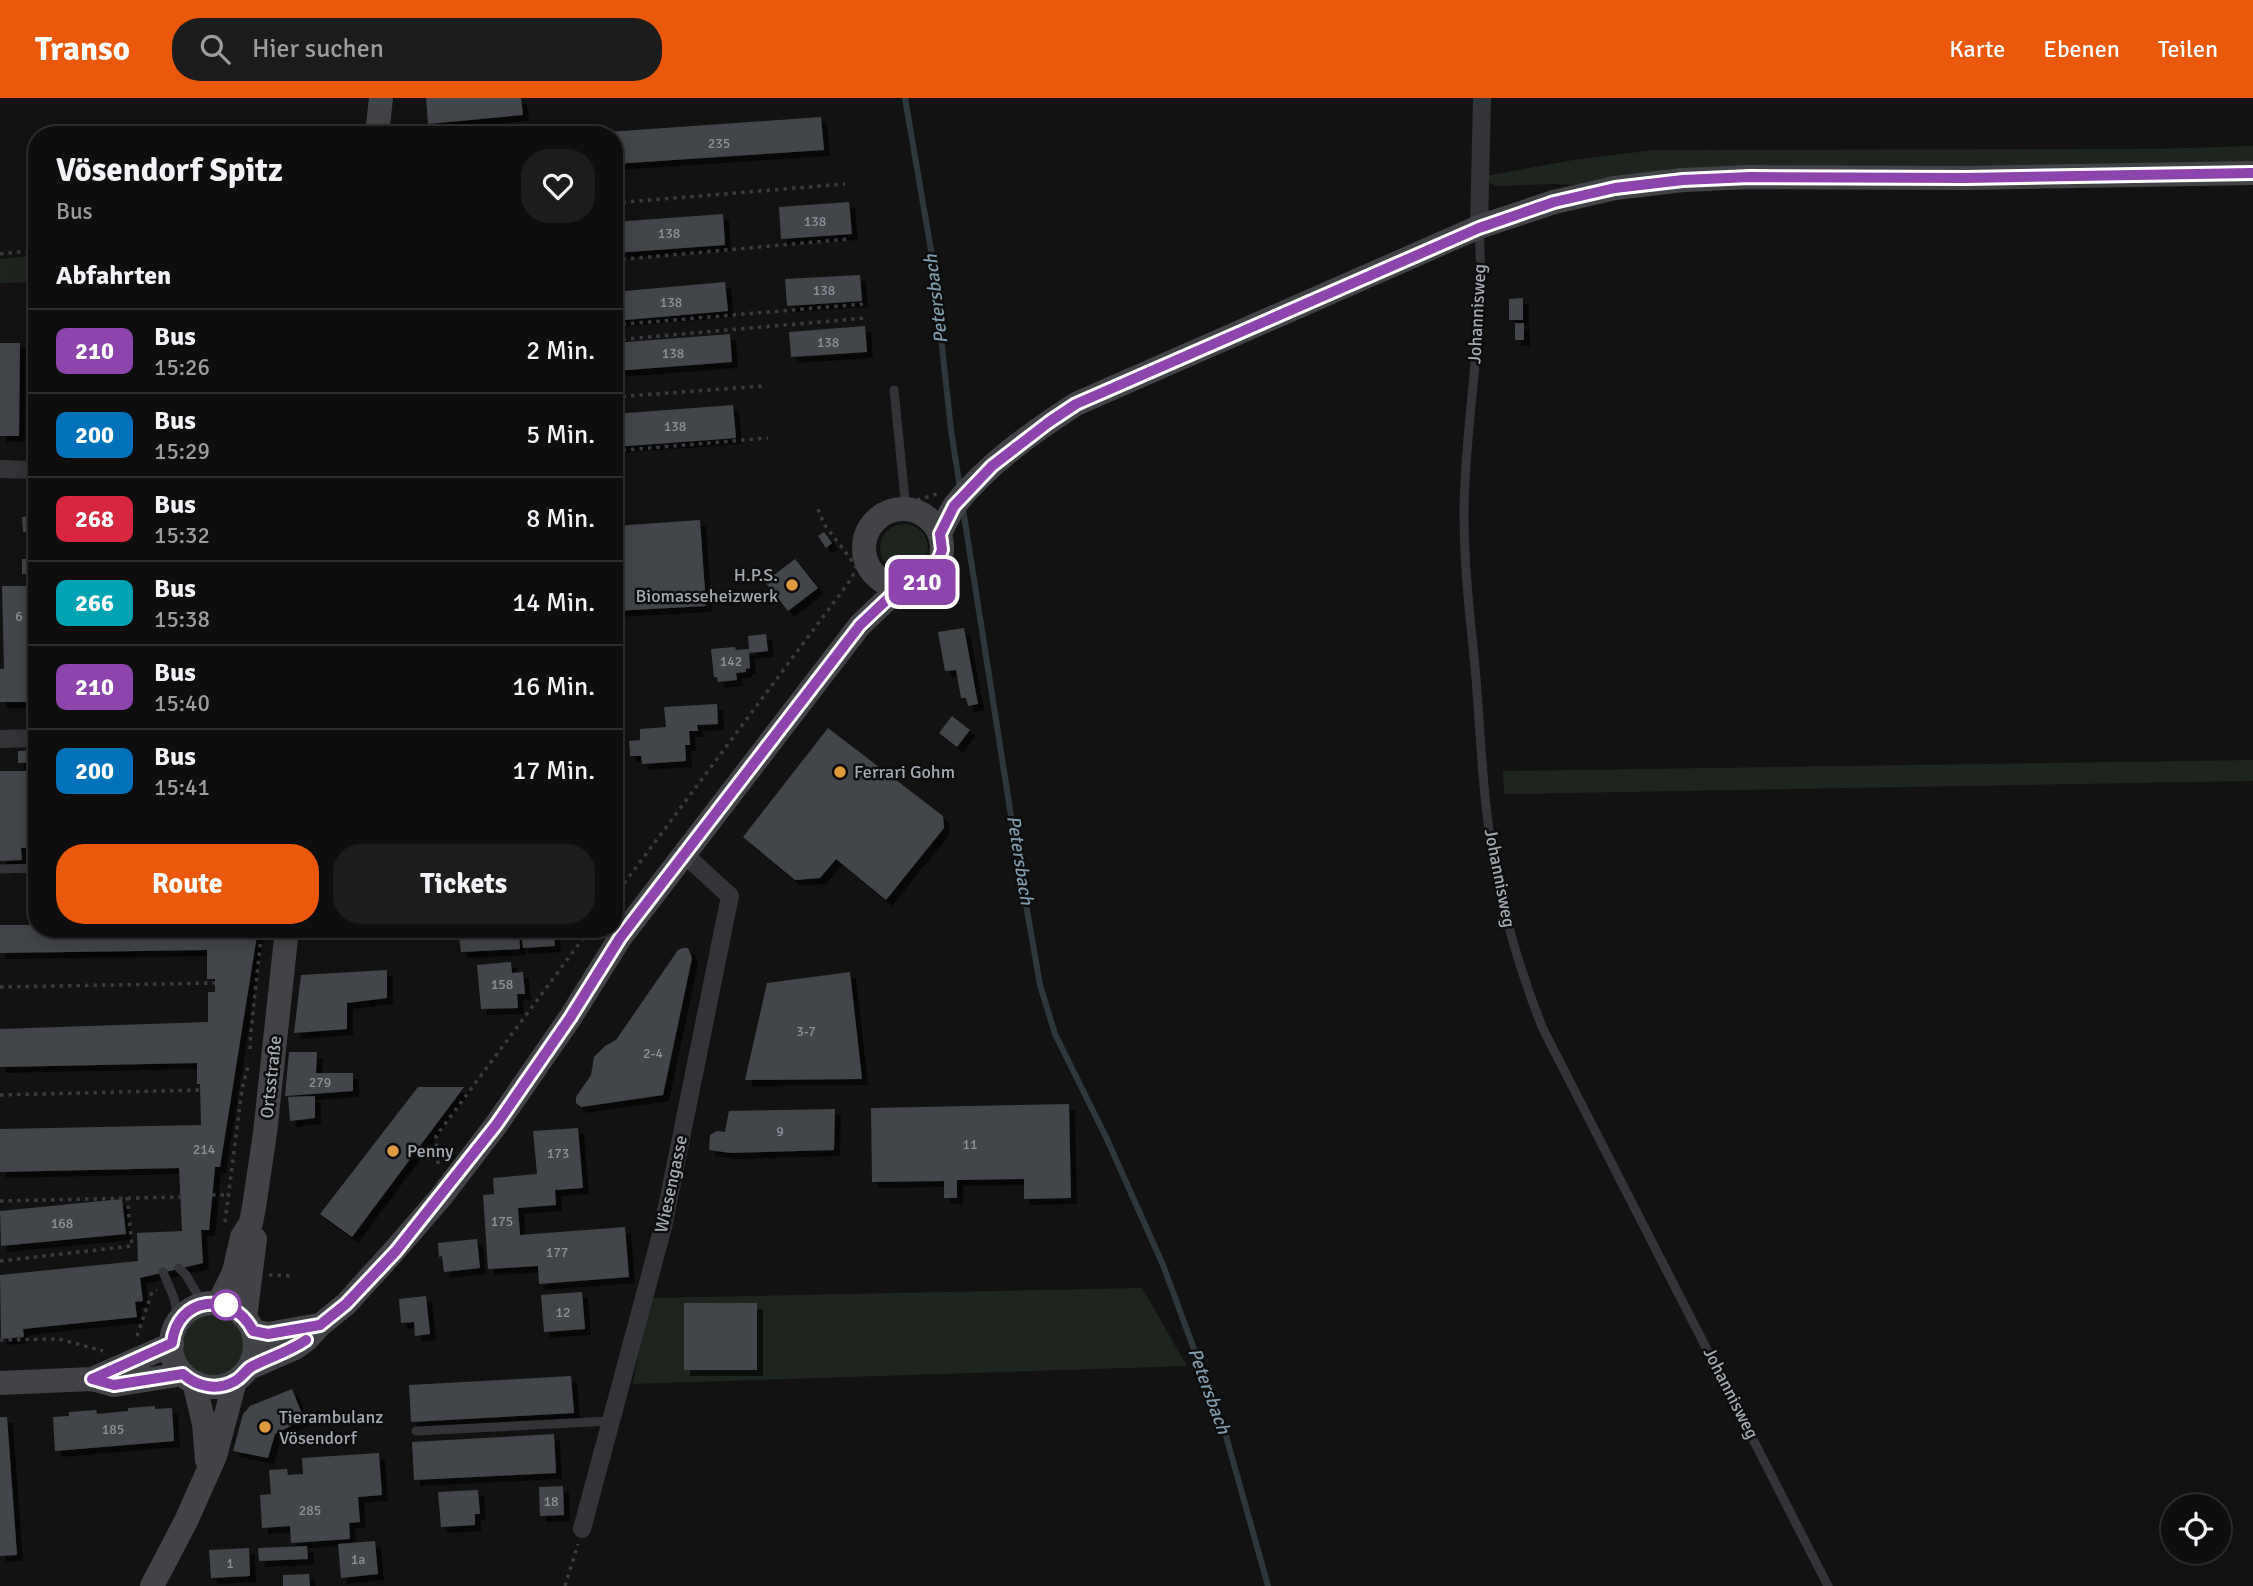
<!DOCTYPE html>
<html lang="de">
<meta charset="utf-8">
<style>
:root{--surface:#0e0e0e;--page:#1c1c1c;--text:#f1f3f6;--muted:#9b9c9e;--line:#2e2e2e;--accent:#ea580c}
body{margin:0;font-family:Signika,sans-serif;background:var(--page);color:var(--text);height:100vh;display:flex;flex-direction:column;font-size:26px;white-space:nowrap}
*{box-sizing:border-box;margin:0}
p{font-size:23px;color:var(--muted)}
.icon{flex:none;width:38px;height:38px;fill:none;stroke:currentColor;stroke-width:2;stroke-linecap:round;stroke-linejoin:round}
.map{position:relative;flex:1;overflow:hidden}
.drawer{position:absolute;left:28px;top:28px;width:595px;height:812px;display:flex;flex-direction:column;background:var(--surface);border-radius:28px;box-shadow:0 4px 18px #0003,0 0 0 2px var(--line)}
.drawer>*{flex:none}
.badge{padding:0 14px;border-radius:10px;font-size:24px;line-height:46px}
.fabs{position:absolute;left:2161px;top:1396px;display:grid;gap:14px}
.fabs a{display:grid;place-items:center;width:70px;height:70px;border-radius:50%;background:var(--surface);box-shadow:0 4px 18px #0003,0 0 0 2px var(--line);font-size:35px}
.map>.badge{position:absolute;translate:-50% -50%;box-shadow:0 0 0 4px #fff}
h2{padding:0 28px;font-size:26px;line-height:63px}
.round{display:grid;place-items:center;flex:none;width:74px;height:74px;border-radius:28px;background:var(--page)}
.summary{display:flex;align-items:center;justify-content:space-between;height:119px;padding:0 28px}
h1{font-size:33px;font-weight:700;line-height:52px}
.action{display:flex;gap:14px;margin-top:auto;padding:14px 28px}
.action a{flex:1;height:80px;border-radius:28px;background:var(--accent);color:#fff;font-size:28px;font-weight:700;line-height:80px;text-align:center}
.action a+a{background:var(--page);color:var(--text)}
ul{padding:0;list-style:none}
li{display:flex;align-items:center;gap:21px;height:84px;padding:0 28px;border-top:2px solid var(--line)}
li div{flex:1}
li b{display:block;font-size:26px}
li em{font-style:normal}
li .badge{min-width:77px;font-weight:700;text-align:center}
header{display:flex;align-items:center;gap:42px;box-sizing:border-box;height:98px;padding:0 35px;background:var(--accent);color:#fff}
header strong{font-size:33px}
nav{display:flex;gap:38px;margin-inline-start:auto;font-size:24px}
.search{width:490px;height:63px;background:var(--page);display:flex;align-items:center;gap:18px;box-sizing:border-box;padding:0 24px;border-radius:28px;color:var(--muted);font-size:26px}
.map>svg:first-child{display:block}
.green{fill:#1e251f}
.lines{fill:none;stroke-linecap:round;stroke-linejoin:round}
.stream{stroke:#2e373c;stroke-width:6}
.building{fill:#434548;filter:url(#shadow)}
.path{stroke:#393b3f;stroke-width:3.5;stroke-dasharray:3.5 5;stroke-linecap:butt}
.lane{stroke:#333438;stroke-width:9}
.street{stroke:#333438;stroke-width:18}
.secondary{stroke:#414347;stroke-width:24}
.line-casing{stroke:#fff;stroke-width:16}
.line{stroke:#8e44ad;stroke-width:10}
.poi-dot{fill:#e0993c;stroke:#0d0d0e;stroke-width:2.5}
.stop-dot{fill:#fff;stroke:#8e44ad;stroke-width:3.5}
.labels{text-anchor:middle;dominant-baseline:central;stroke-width:5;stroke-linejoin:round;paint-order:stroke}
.number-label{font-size:14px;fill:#8c9198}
.street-label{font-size:18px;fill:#a4aab2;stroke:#0d0d0e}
.poi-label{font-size:18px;fill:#a4aab2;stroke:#0d0d0e;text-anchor:start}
.water-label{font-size:19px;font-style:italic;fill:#7e9aab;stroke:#0d0d0e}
</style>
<header>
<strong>Transo</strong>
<div class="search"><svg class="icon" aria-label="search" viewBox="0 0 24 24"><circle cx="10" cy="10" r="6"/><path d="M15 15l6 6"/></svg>Hier suchen</div>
<nav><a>Karte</a><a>Ebenen</a><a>Teilen</a></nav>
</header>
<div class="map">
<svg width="2253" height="1488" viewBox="0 0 2253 1488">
<defs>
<filter id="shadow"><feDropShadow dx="6" dy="6" stdDeviation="0" flood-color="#0009"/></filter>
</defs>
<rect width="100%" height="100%" fill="#121213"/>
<path class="green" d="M2253,48v16l-671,23 -31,-1 -55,2 -8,-4 -2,-6 87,-16 81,-10 499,-1z
M37,157v27l-37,1v-24z
M880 450a24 24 0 1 1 48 0a24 24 0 1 1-48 0Z
M2253,662v21l-749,13 -1,-23z
M1142,1190l45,78 -554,18 16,-86z
M179 1247a34 34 0 1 1 68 0a34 34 0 1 1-68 0Z"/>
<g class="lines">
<path class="stream" d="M905,0l28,164 18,168 9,58
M963,411l51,326 26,150 15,49 51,103 57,128 63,171 42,150"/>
</g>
<path class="building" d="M426,0h95l2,17 -95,9z
M821,19l3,33 -210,14v-29h-21v-2z
M849,104l3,32 -71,5 -2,-32z
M723,116l2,31 -111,8v-31z
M860,177l2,26 -75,5 -2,-27z
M725,184l3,29 -114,10v-29z
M1523,200v22h-14v-21z
M1515,225h9v17h-9z
M865,228l2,26 -76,5 -2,-25z
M730,236l2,28 -118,9v-28z
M0,245h20l-1,93h-19z
M733,307l3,33 -122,9v-33z
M30,406h7v77l-7,1v-8h-8v-15h8v-27h-7l-1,-15 8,-1z
M700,422l6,86 -92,5v-85z
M824,434l8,11 -6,5 -8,-12z
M795,461l23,29 -30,23 -23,-29z
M2,488h33l2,116h-37v-33h4z
M964,530l14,76 -10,2 -2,-8h-5l-5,-28 -11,1 -7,-39z
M766,536l2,17 -19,2 1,15 -4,1v3l-10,1 1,7 -19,2 -1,-5h-3l-3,-28 24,-2 1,3 13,-1 -1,-13z
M717,606l1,20 -21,1 1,6h-9l1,14h-5l1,16 -44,3 -1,-8h-11l-1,-15 11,-1v-11l26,-2 -2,-20z
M952,618l18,14 -13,17 -18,-14z
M828,630l115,88 1,12 -58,72 -50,-41 -16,19 -25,2 -52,-43z
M37,652v12l-19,1v-12z
M0,673h35l1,77h-15l1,12 -22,1z
M0,827h37v4h221l-38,238h-5l-6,63h-8l2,33 -63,15 3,23 -8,1 2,15 -114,12 1,8 -23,2 -1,-64 138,-14 -1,-28 45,-2 -3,-63 -179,4v-43l201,-4 -1,-41h-3v-21l-197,4v-38l208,-7v-30h7v-13h-8v-29l-207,3z
M458,831h61l1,20 -59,3z
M521,831h32l2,17 -32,2z
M683,850h5l4,10 -29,137 -82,12 -5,-4v-6l15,-22 3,-18 11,-11 11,-6 62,-90z
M511,864l1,11 11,-1 2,22h-8l1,14 -37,1 -4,-44z
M387,872v28l-40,5v26l-53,4 7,-58z
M850,874l12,107 -117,1 22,-97z
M289,954h28l-1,21h37v18l-68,5z
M418,989h46l-112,150 -32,-23z
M315,998v22l-25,3 -2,-24z
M1069,1006l2,94 -47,1v-20l-67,1v18h-13v-17l-72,1 -1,-74z
M835,1011l-1,41 -103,3 -22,-3 1,-15 7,-4 8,1 4,-21z
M578,1030l5,60 -28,2 1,15 -38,3 2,27 105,-8 4,50 -90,7 -1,-18 -50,3 -5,-74 11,-1 -1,-16 44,-4 -4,-43z
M122,1101l4,35 -125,12 -1,-35z
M477,1141l3,29 -36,4 -2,-16 -3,1 -1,-14z
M582,1194l3,37 -41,3 -3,-37z
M426,1198l4,38 -15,2 -1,-14 -13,1 -2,-24z
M684,1205h73v67h-73z
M571,1278l3,37 -163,9 -2,-37z
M292,1291l12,30 -29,15 -7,24 -35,-7 10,-37 7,-8z
M155,1308v3l17,-1 2,33 -119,10 -2,-34 16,-1v-4l27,-2 1,4 31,-3v-3z
M0,1319h7l10,138 -17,1z
M554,1336l2,39 -142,7 -2,-38z
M379,1355l3,42 -24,2 2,25 -11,1 1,16 -59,4 -1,-17 -28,2 -2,-33 11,-1 -2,-24 18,-1 1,6 15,-1 -1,-16z
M563,1388l1,29 -24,1 -1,-29z
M478,1392l2,24h-5v11l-34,2 -3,-35z
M375,1443l3,33 -37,4 -3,-34z
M307,1448l1,13 -49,2 -1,-13z
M249,1450l1,28 -39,2 -2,-28z
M309,1476l1,12h-27v-11z"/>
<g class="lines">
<path class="path" d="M614,105l231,-19
M0,156l37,-4
M614,162l235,-21
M614,227l249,-21
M614,242l251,-22
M614,299l150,-11
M614,353l154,-13
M917,402l20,-6
M614,799l238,-319 4,-12 -32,-42 -7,-17
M0,889l215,-4
M250,951l1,-19 11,-101
M0,997l201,-5
M438,1066l-2,-28 154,-207
M212,1097h17
M0,1103l180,-4
M225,1124l17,-133 7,-26
M0,1163l132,-15 -5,-49
M269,1177l24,1
M137,1238l15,-44 5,-2
M0,1242l59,-1 44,12
M565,1488l13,-42"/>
<path class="lane" d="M1479,131c6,85 -10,169 -14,253 -4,66 5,131 11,196 5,63 7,127 19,189 11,56 27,110 48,162l285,557
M894,292l12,119
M0,771l37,-1
M179,1170l7,7 17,29
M163,1174l11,26 5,24
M416,1333l195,-10"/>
<path class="street" d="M1479,129l3,-129
M0,371l37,1
M0,641l37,-1
M582,1431l81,-302 67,-331 -46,-42"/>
<path class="secondary" d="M377,37l4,-37
M864 450a39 39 0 1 1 78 0a39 39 0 1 1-78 0Z
M940,436c4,-9 9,-20 15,-29 32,-41 78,-73 121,-101l403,-177 75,-25 61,-14 68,-8 67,-3 216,1 287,-5
M219,1205l15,-31 8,-35 9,-14 3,-16 11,-74 22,-204
M171 1247a42 42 0 1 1 84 0a42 42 0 1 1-84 0Z
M245,1220l10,-79
M253,1233l15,3 51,-9
M249,1270l46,-20 11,-8 14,-15 26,-21 49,-54 45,-52 56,-73 74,-107 50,-80 240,-313 40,-38
M92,1281l80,-35
M194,1284l10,42 3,36
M0,1285l92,-4 22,6 69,-11
M152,1488l34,-65 29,-65 20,-75"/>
</g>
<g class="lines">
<g class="line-casing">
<path id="line" d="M306,1242c-17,12 -37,17 -55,27 -6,4 -10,11 -16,14 -17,10 -38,6 -52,-7l-69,11 -22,-6 80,-36c5,-47 60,-53 81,-12l15,3 52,-9 26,-21 50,-53 100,-126 74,-107 50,-80 240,-313 40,-38 23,-5 11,-11 8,-21 -2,-16 14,-28 38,-40 57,-44 27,-18 403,-176 75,-26 61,-14 68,-8 67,-3 216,1 287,-5"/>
</g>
<use href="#line" class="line"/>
</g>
<g class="poi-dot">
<circle cx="792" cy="487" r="7"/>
<circle cx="840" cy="674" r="7"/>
<circle cx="393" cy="1053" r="7"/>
<circle cx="265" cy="1329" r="7"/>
</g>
<circle class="stop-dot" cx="226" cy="1207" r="14"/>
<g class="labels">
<g class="number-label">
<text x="719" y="45">235</text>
<text x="815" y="123">138</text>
<text x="669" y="135">138</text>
<text x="824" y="192">138</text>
<text x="671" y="204">138</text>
<text x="828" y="244">138</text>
<text x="673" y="255">138</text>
<text x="675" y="328">138</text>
<text x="19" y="518">6</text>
<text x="731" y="563">142</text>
<text x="502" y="886">158</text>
<text x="806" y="933">3-7</text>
<text x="653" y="955">2-4</text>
<text x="320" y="984">279</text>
<text x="780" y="1033">9</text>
<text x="970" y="1046">11</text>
<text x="204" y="1051">214</text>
<text x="558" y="1055">173</text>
<text x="502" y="1123">175</text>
<text x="62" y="1125">168</text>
<text x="557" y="1154">177</text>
<text x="563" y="1214">12</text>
<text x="113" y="1331">185</text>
<text x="551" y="1403">18</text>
<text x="310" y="1412">285</text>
<text x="358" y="1461">1a</text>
<text x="230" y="1465">1</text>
</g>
<g class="street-label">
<text transform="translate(1477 216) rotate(-87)">Johannisweg</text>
<text transform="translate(1500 780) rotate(79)">Johannisweg</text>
<text transform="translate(271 979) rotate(-84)">Ortsstraße</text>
<text transform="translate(671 1086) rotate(-78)">Wiesengasse</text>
<text transform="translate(1731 1295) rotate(63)">Johannisweg</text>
</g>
<g class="poi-label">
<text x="778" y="477" text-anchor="end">H.P.S.<tspan x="778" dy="21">Biomasseheizwerk</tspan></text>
<text x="854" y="674">Ferrari Gohm</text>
<text x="407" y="1053">Penny</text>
<text x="279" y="1319">Tierambulanz<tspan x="279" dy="21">Vösendorf</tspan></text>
</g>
<g class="water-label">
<text transform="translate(936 201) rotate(-97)">Petersbach</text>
<text transform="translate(1020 762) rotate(81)">Petersbach</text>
<text transform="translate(1209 1293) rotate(70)">Petersbach</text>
</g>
</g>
</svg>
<div class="fabs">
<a><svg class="icon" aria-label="locate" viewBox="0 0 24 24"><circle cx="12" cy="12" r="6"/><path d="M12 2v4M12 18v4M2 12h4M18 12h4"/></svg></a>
</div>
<b class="badge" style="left:922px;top:484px;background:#8e44ad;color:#fff">210</b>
<section class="drawer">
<div class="summary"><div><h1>Vösendorf Spitz</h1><p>Bus</p></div><a class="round"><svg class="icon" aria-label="heart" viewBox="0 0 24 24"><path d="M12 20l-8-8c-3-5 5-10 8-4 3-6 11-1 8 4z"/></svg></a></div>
<h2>Abfahrten</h2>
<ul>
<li><span class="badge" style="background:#8e44ad;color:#fff">210</span><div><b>Bus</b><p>15:26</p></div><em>2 Min.</em></li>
<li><span class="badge" style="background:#0072bc;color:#fff">200</span><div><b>Bus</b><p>15:29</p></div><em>5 Min.</em></li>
<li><span class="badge" style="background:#d7263d;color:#fff">268</span><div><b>Bus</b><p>15:32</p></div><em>8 Min.</em></li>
<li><span class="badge" style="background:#00a3b4;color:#fff">266</span><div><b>Bus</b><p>15:38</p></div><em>14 Min.</em></li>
<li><span class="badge" style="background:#8e44ad;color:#fff">210</span><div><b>Bus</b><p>15:40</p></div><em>16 Min.</em></li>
<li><span class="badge" style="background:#0072bc;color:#fff">200</span><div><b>Bus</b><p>15:41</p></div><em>17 Min.</em></li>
</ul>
<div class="action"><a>Route</a><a>Tickets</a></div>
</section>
</div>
